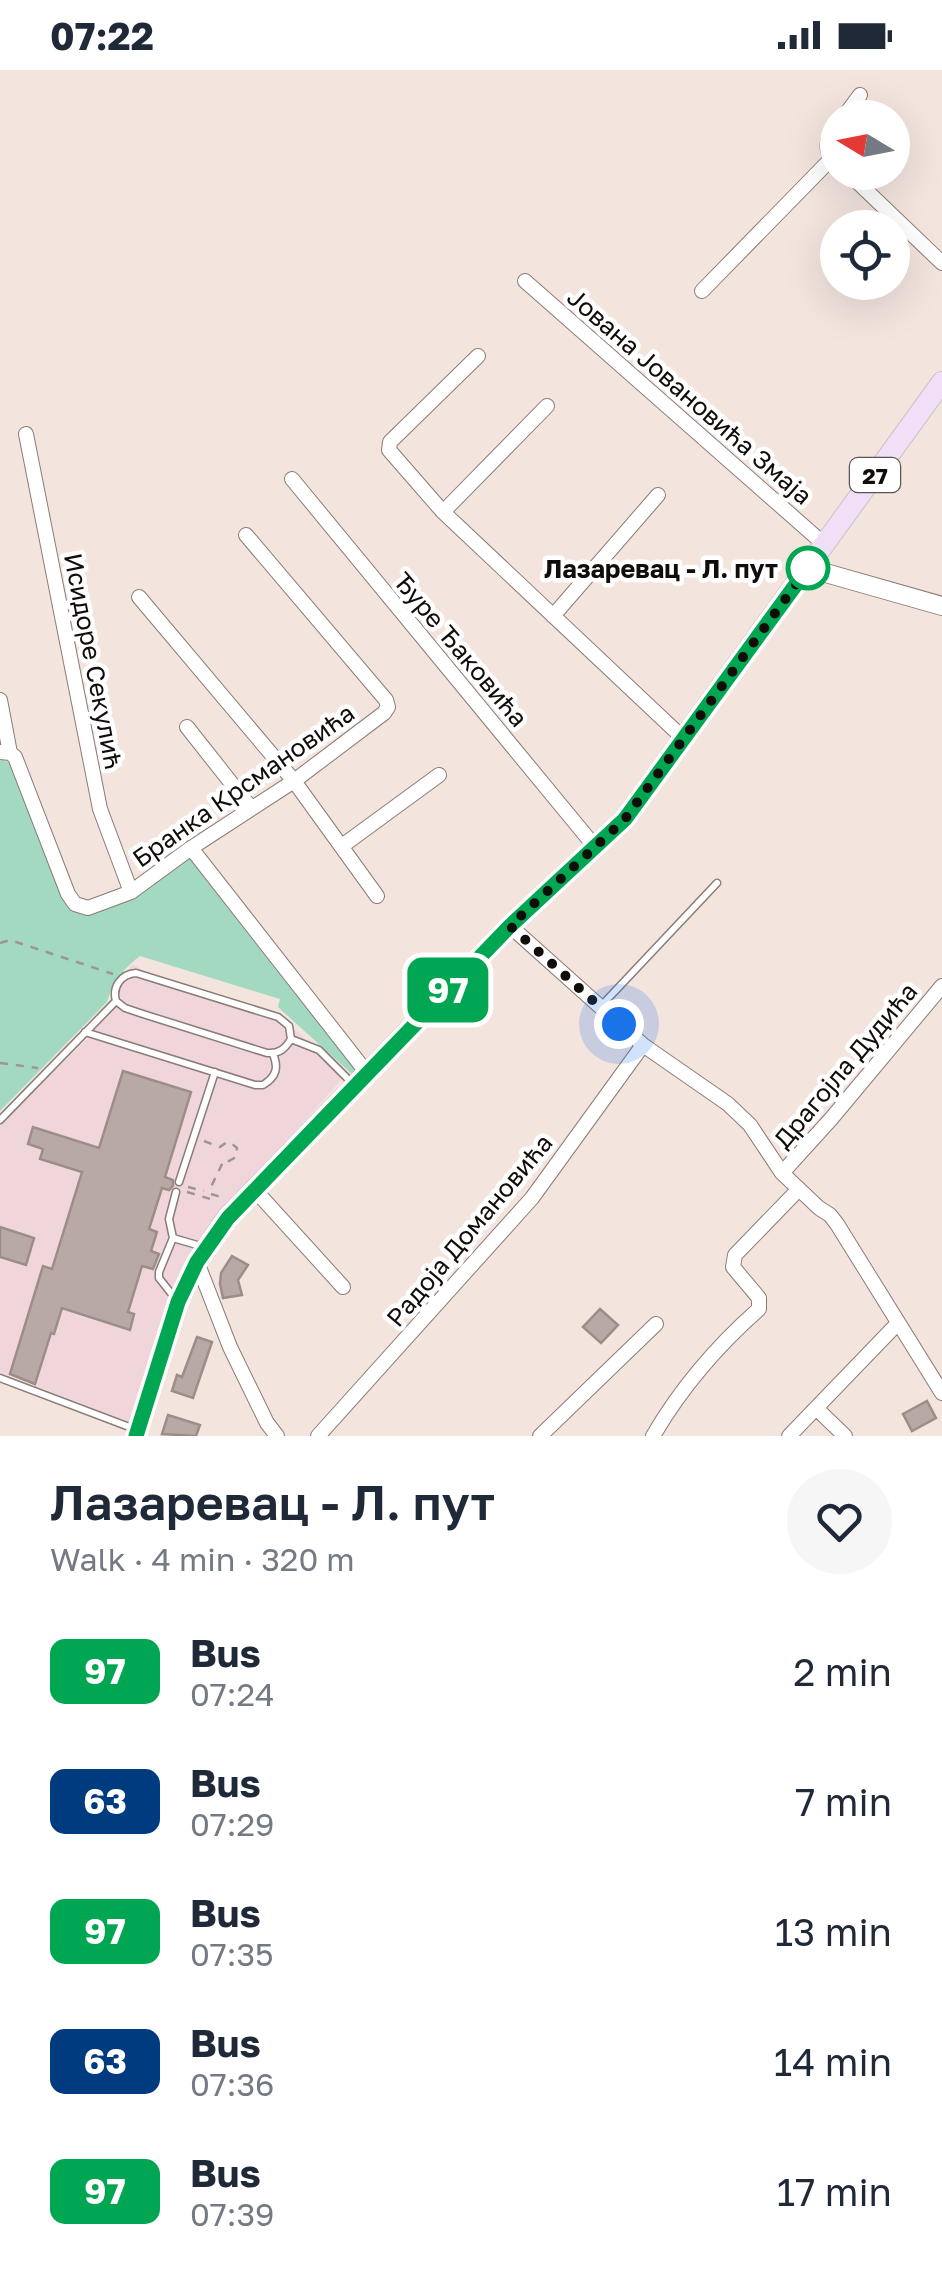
<!DOCTYPE html>
<meta charset="utf-8">
<style>
:root{--surface:#fff;--page:#f6f6f7;--text:#1f2937;--muted:#747a83}
body{margin:0;font-family:"Golos Text",sans-serif;background:var(--page);color:var(--text);height:100vh;display:flex;flex-direction:column;font-size:38px;white-space:nowrap}
*{box-sizing:border-box;margin:0}
p{font-size:32px;color:var(--muted)}
.icon{flex:none;width:55px;height:55px;fill:none;stroke:currentColor;stroke-width:2;stroke-linecap:round;stroke-linejoin:round}
.map{position:relative;height:1366px;overflow:hidden}
.sheet{display:flex;flex-direction:column;background:var(--surface);flex:1}
.sheet>*{flex:none}
.badge{padding:0 20px;border-radius:15px;font-size:35px;line-height:65px}
.needle{width:65px;rotate:280deg}
.tools{position:absolute;left:820px;top:30px;display:grid;gap:20px}
.tools a{display:grid;place-items:center;width:90px;height:90px;border-radius:50%;background:var(--surface);box-shadow:0 10px 40px #0002;font-size:50px}
.you{position:absolute;width:50px;height:50px;margin:-25px;border:8px solid #fff;border-radius:50%;background:#1a73e8;box-shadow:0 0 0 15px #1a73e833}
.map>.badge{position:absolute;translate:-50% -50%;box-shadow:0 0 0 5px #fff}
.round{display:grid;place-items:center;flex:none;width:105px;height:105px;border-radius:52px;background:var(--page)}
.head{display:flex;align-items:center;justify-content:space-between;height:170px;padding:0 50px}
h1{font-size:48px;font-weight:600;line-height:75px}
ul{padding:0;list-style:none}
li{display:flex;align-items:center;gap:30px;height:130px;padding:0 50px}
li div{flex:1}
li b{display:block;font-size:38px}
li em{font-style:normal}
li .badge{min-width:110px;font-weight:700;text-align:center}
.status{display:flex;justify-content:space-between;align-items:center;height:70px;padding:0 50px;background:var(--surface);direction:ltr}
.status svg{height:28px;fill:currentColor}
.map>svg:first-child{display:block}
.medical{fill:#f0d6da}
.green{fill:#a2d9c0}
.building{fill:#b9a9a6;stroke:#9c8d89;stroke-width:2.5}
.lines{fill:none;stroke-linecap:round;stroke-linejoin:round}
.lane-casing{stroke:#8a7c77;stroke-width:9}
.street-casing{stroke:#8a7c77;stroke-width:16}
.secondary-casing{stroke:#8a7c77;stroke-width:20}
.primary-casing{stroke:#c6c5c4;stroke-width:22}
.path{stroke:#a09590;stroke-width:2.5;stroke-dasharray:8 8;stroke-linecap:butt}
.lane{stroke:#fff;stroke-width:6}
.street{stroke:#fff;stroke-width:14}
.secondary{stroke:#fff;stroke-width:18}
.primary{stroke:#f1dff8;stroke-width:20}
.line-casing{stroke:#fff;stroke-width:22}
.line{stroke:#00a651;stroke-width:15}
.walk{stroke:#110d0b;stroke-width:10;stroke-dasharray:0 18}
.stop-dot{fill:#fff;stroke:#00a651;stroke-width:5}
.labels{text-anchor:middle;dominant-baseline:central;stroke-width:9;stroke-linejoin:round;paint-order:stroke}
.shield{fill:#fff;stroke:#585654;stroke-width:2.5}
.shield-label{font-size:22px;font-weight:bold;fill:#110d0b}
.street-label{font-size:25px;fill:#110d0b;stroke:#fff}
.stop-label{font-size:25px;font-weight:bold;fill:#110d0b;stroke:#fff;text-anchor:end}
</style>
<div class="status"><b>07:22</b><svg viewBox="0 0 49 12"><path d="M0 12V9h3v3zM5 12V6h3v6zM10 12V3h3v9zM15 12V0h3v12zM26 1h20v11H26zM47 4h2v5h-2z"/></svg></div>
<div class="map">
<svg width="942" height="1366" viewBox="0 0 942 1366">
<rect width="100%" height="100%" fill="#f3e4de"/>
<path class="medical" d="M132,894l12,7 37,13 73,21 35,19 50,46 2,10 -103,115 -108,227 -130,-50v-247l88,-87z"/>
<path class="green" d="M0,688l11,6 53,137 8,10 13,3 43,-15 60,-44 172,216 -6,5 -76,-69 2,-8 -140,-43c-17,13 -27,25 -33,46l-107,109z"/>
<path class="building" d="M123,1001l68,21 -26,85 8,3v6l-4,4 -7,-2 -13,41 8,3 -6,19 8,3 -6,15 -11,-3 -14,46 6,2 -4,16 -68,-22 -8,26 -3,-1 -16,51 -25,-10 33,-108 9,3 30,-97 -42,-13 3,-10 -15,-5 5,-17 66,21z
M0,1157l34,11 -8,27 -26,-8z
M232,1186l16,9 -10,15 4,15 -19,3 -3,-14 1,-11z
M600,1239l18,16 -17,18 -18,-16z
M197,1267l15,5 -19,56 -21,-7 5,-16 5,2z
M927,1331l9,17 -24,13 -9,-17z
M168,1345l32,10 -4,11 -34,-2z"/>
<g class="lines">
<g class="lane-casing">
<path id="lane" d="M116,931l9,7 21,7 121,38c12,1 18,-4 24,-14
M601,936l116,-123
M85,962l170,53h8c13,-8 16,-17 10,-31
M0,1050l116,-119c-4,-14 5,-27 20,-28l142,44 11,9 2,13 28,11 32,32
M179,1112l36,-110
M173,1168l31,9
M174,1227l-15,-19v-6l14,-34 -4,-19 7,-27
M0,1308l132,50"/>
</g>
<g class="street-casing">
<path id="street" d="M843,48l17,-23
M832,88c-9,-12 -3,-22 6,-33
M847,102l95,91
M525,211l300,264
M702,221l130,-133 6,5
M478,286l-88,86 -1,8 54,62 240,226
M26,364l74,375 31,83
M292,409l304,369
M443,442l104,-106
M139,527l155,184 83,115
M553,546l105,-121
M0,630l10,53
M187,657l64,81
M0,682l10,1 5,4 53,137 7,10 13,4 43,-16 60,-44 103,-67 90,-68 4,-6 -2,-7 -140,-165
M342,776l97,-71
M191,778l176,225
M510,856l133,119 85,59 22,21 32,48 37,35 11,7 7,9 105,169
M782,1103l49,-54 111,-133
M254,1119l89,98
M197,1192l33,85 37,76 10,13
M816,1338l29,28
M318,1366l214,-238 111,-153
M540,1366l116,-112
M653,1366c28,-48 64,-90 106,-127v-11l-26,-31 2,-12 63,-65
M789,1366l109,-113"/>
</g>
<g class="secondary-casing">
<path id="secondary" d="M808,498l134,38"/>
</g>
<g class="primary-casing">
<path id="primary" d="M136,1366l42,-134 19,-40 30,-44 283,-292 115,-107 317,-437"/>
</g>
<path class="path" d="M0,873l10,-3 103,34
M0,993l38,5
M204,1071l16,6 7,-5 4,1 6,5 -1,9 -7,4 -5,-1 -15,31
M188,1117l16,4
M187,1122l30,9
M211,1124l13,4"/>
<use href="#lane" class="lane"/>
<use href="#street" class="street"/>
<use href="#secondary" class="secondary"/>
<use href="#primary" class="primary"/>
</g>
<g class="lines">
<g class="line-casing">
<path id="line" d="M136,1366l42,-134 19,-40 31,-44 282,-292 115,-107 183,-251"/>
</g>
<use href="#line" class="line"/>
<path class="walk" d="M619,954l-109,-98 115,-107 183,-251"/>
</g>
<circle class="stop-dot" cx="808" cy="498" r="20"/>
<g class="labels">
<rect class="shield" x="850" y="388" width="50" height="34" rx="8"/>
<g class="shield-label">
<text x="875" y="405">27</text>
</g>
<g class="street-label">
<text transform="translate(690 326) rotate(41)">Јована Јовановића Змаја</text>
<text transform="translate(461 579) rotate(50)">Ђуре Ђаковића</text>
<text transform="translate(94 591) rotate(79)">Исидоре Секулић</text>
<text transform="translate(243 715) rotate(-35)">Бранка Крсмановића</text>
<text transform="translate(845 995) rotate(-50)">Драгојла Дудића</text>
<text transform="translate(469 1160) rotate(-50)">Радоја Домановића</text>
</g>
<g class="stop-label">
<text x="778" y="498">Лазаревац - Л. пут</text>
</g>
</g>
</svg>
<div class="tools">
<a><svg class="needle" viewBox="-14 -14 28 28"><path d="M0-13l5 13h-10z" fill="#e53935"/><path d="M0 13l5-13h-10z" fill="#747a83"/></svg></a>
<a><svg class="icon" aria-label="locate" viewBox="0 0 24 24"><circle cx="12" cy="12" r="6"/><path d="M12 2v4M12 18v4M2 12h4M18 12h4"/></svg></a>
</div>
<div class="you" style="left:619px;top:954px"></div>
<b class="badge" style="left:448px;top:920px;background:#00a651;color:#fff">97</b>
</div>
<section class="sheet">
<div class="head"><div><h1>Лазаревац - Л. пут</h1><p>Walk · 4 min · 320 m</p></div><a class="round"><svg class="icon" aria-label="heart" viewBox="0 0 24 24"><path d="M12 20l-8-8c-3-5 5-10 8-4 3-6 11-1 8 4z"/></svg></a></div>
<ul>
<li><span class="badge" style="background:#00a651;color:#fff">97</span><div><b>Bus</b><p>07:24</p></div><em>2 min</em></li>
<li><span class="badge" style="background:#003b80;color:#fff">63</span><div><b>Bus</b><p>07:29</p></div><em>7 min</em></li>
<li><span class="badge" style="background:#00a651;color:#fff">97</span><div><b>Bus</b><p>07:35</p></div><em>13 min</em></li>
<li><span class="badge" style="background:#003b80;color:#fff">63</span><div><b>Bus</b><p>07:36</p></div><em>14 min</em></li>
<li><span class="badge" style="background:#00a651;color:#fff">97</span><div><b>Bus</b><p>07:39</p></div><em>17 min</em></li>
</ul>
</section>
